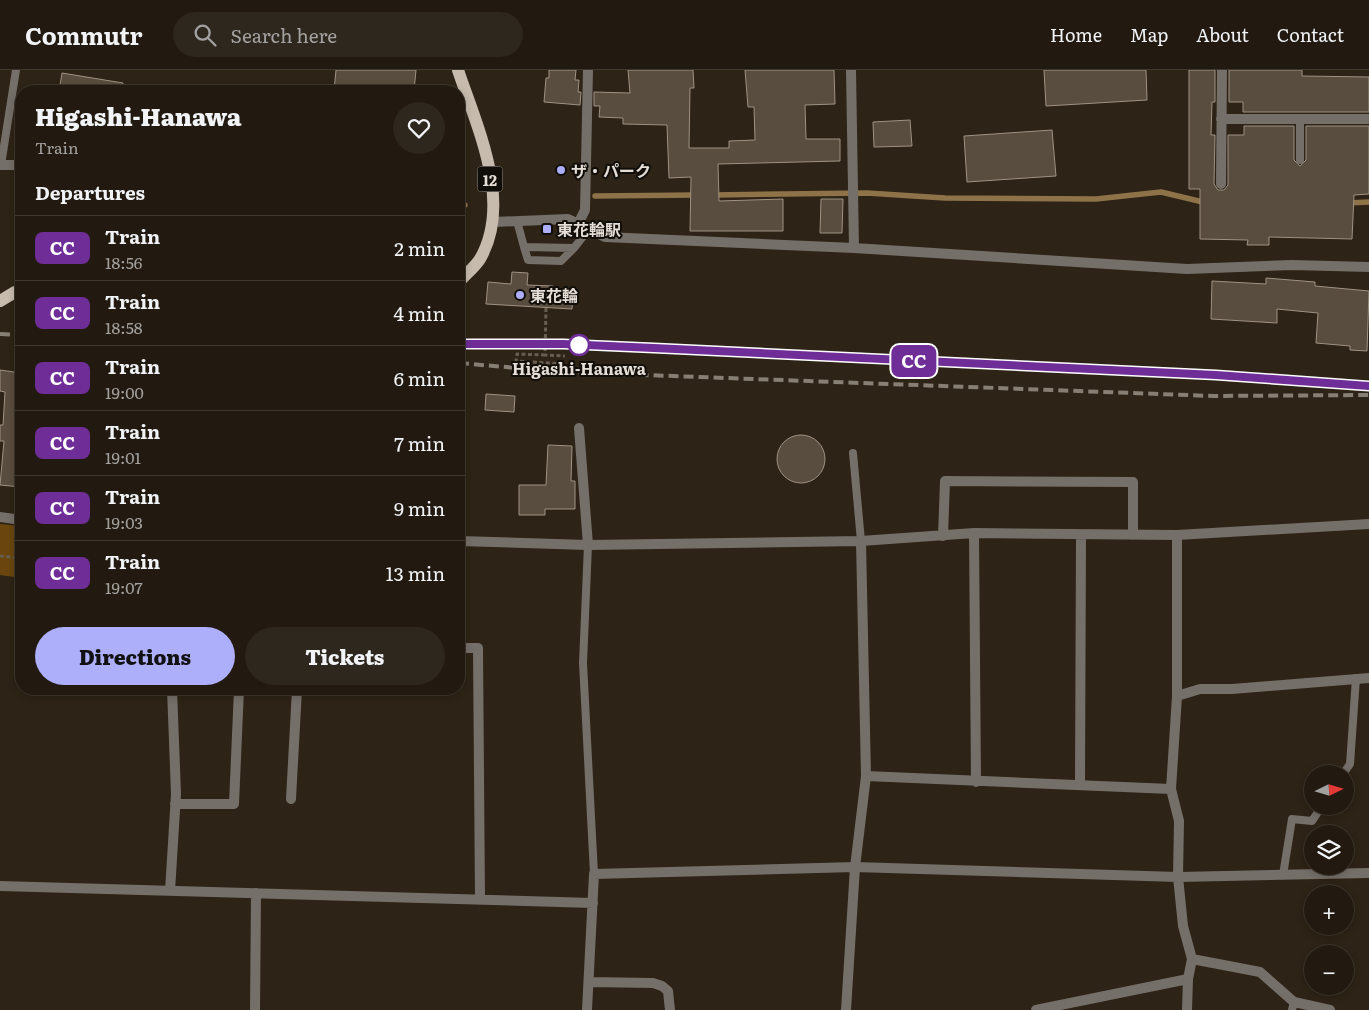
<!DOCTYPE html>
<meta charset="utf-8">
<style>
:root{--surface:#221a10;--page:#2e271e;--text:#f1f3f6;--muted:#a2a19f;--line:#3f3830;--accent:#adaffb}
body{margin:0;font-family:Literata,"Noto Sans JP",serif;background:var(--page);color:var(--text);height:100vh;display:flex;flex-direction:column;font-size:19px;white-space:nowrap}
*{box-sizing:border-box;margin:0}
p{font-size:16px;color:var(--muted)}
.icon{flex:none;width:28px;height:28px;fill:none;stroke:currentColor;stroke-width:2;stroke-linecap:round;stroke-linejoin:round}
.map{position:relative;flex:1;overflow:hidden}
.details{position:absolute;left:15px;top:15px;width:450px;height:610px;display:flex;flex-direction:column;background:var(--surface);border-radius:20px;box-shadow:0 2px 8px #0003,0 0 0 1px var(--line)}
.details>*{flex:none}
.badge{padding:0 10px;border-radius:8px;font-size:18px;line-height:32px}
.needle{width:32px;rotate:85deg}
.controls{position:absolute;left:1304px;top:695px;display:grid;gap:10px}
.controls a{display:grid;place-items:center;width:50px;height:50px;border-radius:50%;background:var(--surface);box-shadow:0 2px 8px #0003,0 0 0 1px var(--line);font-size:25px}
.map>.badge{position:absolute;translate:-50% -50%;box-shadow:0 0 0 2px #fff}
h2{padding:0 20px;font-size:19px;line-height:45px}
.round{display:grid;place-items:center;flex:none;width:52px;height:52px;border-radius:26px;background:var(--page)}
.overview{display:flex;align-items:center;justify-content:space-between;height:85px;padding:0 20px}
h1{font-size:24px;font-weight:800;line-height:38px}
.action{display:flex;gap:10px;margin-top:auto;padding:10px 20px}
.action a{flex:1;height:58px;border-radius:30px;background:var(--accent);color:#111;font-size:20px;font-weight:800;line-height:58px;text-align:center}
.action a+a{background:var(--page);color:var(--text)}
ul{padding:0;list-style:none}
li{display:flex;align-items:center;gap:15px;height:65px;padding:0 20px;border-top:1px solid var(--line)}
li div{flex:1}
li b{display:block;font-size:19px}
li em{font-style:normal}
li .badge{min-width:55px;font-weight:700;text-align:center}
header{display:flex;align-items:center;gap:30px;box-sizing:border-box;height:70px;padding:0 25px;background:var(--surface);border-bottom:1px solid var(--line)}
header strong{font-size:24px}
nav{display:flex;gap:28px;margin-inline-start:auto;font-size:18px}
.search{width:350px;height:45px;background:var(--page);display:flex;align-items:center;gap:12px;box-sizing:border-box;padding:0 18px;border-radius:28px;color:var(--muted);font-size:19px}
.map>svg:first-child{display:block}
.forest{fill:#6a460e}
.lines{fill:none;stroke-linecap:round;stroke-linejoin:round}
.stream{stroke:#8e7349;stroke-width:5.5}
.building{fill:#594d3f;stroke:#9f9283}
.path{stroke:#675e52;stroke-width:3;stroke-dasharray:4 2.5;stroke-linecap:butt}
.service{stroke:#756f69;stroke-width:8}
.minor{stroke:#756f69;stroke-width:10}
.primary{stroke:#c6bbad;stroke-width:12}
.rail{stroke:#877e74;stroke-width:4;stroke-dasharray:10 5;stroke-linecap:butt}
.line-casing{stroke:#fff;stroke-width:11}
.line{stroke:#6f2d98;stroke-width:8}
.poi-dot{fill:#adaffb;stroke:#110d08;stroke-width:2}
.stop-dot{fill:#fff;stroke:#6f2d98;stroke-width:2.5}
.labels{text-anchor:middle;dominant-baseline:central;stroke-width:4;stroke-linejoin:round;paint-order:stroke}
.shield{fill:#110d08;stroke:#a59f98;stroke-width:1}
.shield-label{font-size:15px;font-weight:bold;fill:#e5ded6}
.poi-label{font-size:16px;font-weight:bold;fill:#e5ded6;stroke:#110d08;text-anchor:start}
.stop-label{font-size:16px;font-weight:bold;fill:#e5ded6;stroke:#110d08}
</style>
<header>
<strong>Commutr</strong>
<div class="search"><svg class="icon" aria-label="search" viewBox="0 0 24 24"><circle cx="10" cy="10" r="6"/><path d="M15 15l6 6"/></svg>Search here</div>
<nav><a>Home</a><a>Map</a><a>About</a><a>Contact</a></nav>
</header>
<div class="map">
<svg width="1369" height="940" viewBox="0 0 1369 940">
<rect width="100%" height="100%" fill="#2d2316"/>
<path class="forest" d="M0,454l21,2v52l-21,-3z"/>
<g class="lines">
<path class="stream" d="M713,125l154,-2 78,5 151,1 65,-7 46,11
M595,126l102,-1
M1346,133l23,-1
M459,135h6"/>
</g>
<path class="building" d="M336,0h80l-2,21h-80z
M549,0h27l-1,10h4l-1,12h3l-1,13 -36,-3 2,-24h3z
M628,0h65l1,18h-4l-1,60h40v-7l26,-1 -1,-33h-6l-3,-37h89l1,34 -30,1 1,34h34v22l-122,3 1,37 64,-2v32h-93l1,-54 -22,1 -2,-53 -44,-1v-6l-24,-1 1,-11h-6v-14l36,1z
M1044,0h102l1,30 -101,6z
M1189,0h26v32h-3l-1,33h4l-1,49 4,6h6l4,-5v-50h16v-9h50v34l6,6 6,-6v-34h63v68l-15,1 -2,44 -83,-2v8h-22l1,-5 -48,-1v-50h-11z
M1229,0h73v6l67,1v35h-126v-10h-14z
M62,3l61,10 -1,8h-63z
M910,50l2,26 -38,1 -1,-25z
M1052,60l4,46 -89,6 -3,-46z
M821,129h22l-1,34h-22z
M512,202l16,1 -1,12 26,1v5h20l-1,18 -86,-5 2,-22 23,2z
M1266,208l49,4v4l54,5 -2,60 -17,-1v-4l-34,-3 2,-30 -41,-4v14l-66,-4 1,-38 54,3z
M0,300l21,3v114l-21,-2 4,-44h-4v-16h3l2,-33 -5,-1z
M486,324l29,2 -1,16 -29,-2z
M777 389a24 24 0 1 1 48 0a24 24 0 1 1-48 0Z
M548,375l24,1 -1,35h4v28h-30v6h-26v-30h27z"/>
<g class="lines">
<path class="path" d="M546,238l-1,47 20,1
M545,285l-28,-1 -1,7 49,3
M0,486l21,2"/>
<path class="service" d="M1300,90v-40
M1,95l15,-95
M517,151l7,26 50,1 15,-19
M524,177l4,13 33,1 13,-13
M853,383l8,88
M588,475l-5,118 11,211
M1343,704l7,-10 6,-86
M1283,805l9,-56 20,2 10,-15
M1292,940l2,-8"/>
<path class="minor" d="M851,0l3,178
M1221,49h148
M0,95h21
M1221,114l1,-114
M494,152l74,-3 37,18 249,11 333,21 105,-4 77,2
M578,154l7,-14 3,-140
M579,358l9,117
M0,447l21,3
M974,463l2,249
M943,466l2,-55 188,1v53
M459,471l129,4 273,-4 113,-8 203,2 192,-11
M459,578h19l2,252
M1177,626l23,-7h32l137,-11
M866,706l305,13 6,-93v-161
M1080,715l1,-250
M1171,719l8,32 -1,56 5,49 9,33 -4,20 -1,31
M291,729l6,-110
M175,734h59l5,-115
M0,816l593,17
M170,821l6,-97 -4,-105
M1192,889l68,13 34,30 36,8
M589,912l64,1 9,3 6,5 2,19
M255,940l1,-117
M587,940l7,-136 261,-7 323,10 191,-4
M846,940l9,-143 11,-91 -5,-235
M1036,940l152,-31"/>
<path class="primary" d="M458,0c19,57 55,132 22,189 -5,8 -15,16 -21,23
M0,231l15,-9h6"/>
<path class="rail" d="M0,264l21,1
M459,274l195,4 561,27 154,11
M459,293l105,9 649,24 156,-1"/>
</g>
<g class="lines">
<g class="line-casing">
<path id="line" d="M459,274h104l91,4 562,27 153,11"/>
</g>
<use href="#line" class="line"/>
</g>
<g class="poi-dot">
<circle cx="561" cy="100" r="5"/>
<rect x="542" y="154" width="10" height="10" rx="2.5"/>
<circle cx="520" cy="225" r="5"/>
</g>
<circle class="stop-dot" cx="579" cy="275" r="10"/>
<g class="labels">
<rect class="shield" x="477.5" y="96.5" width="25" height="25" rx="4"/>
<g class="shield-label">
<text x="490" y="109">12</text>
</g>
<g class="poi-label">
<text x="571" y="100">ザ・パーク</text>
<text x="557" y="159">東花輪駅</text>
<text x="530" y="225">東花輪</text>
</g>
<g class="stop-label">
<text x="579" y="298">Higashi-Hanawa</text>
</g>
</g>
</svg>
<div class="controls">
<a><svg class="needle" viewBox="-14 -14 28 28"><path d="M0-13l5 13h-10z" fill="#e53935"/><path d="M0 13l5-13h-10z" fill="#a2a19f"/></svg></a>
<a><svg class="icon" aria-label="layers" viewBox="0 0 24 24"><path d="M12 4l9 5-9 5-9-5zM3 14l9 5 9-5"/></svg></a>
<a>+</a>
<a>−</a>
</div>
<b class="badge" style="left:914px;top:291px;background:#6f2d98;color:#fff">CC</b>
<section class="details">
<div class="overview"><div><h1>Higashi-Hanawa</h1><p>Train</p></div><a class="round"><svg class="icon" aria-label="heart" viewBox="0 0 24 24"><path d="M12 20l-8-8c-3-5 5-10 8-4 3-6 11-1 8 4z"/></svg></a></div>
<h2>Departures</h2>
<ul>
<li><span class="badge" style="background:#6f2d98;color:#fff">CC</span><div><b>Train</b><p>18:56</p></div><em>2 min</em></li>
<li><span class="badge" style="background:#6f2d98;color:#fff">CC</span><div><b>Train</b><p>18:58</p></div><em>4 min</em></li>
<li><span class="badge" style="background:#6f2d98;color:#fff">CC</span><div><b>Train</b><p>19:00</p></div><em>6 min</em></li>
<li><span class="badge" style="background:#6f2d98;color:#fff">CC</span><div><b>Train</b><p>19:01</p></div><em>7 min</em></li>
<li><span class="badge" style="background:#6f2d98;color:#fff">CC</span><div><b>Train</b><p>19:03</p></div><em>9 min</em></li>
<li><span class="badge" style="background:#6f2d98;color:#fff">CC</span><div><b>Train</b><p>19:07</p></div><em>13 min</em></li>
</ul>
<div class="action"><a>Directions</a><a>Tickets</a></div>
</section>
</div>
